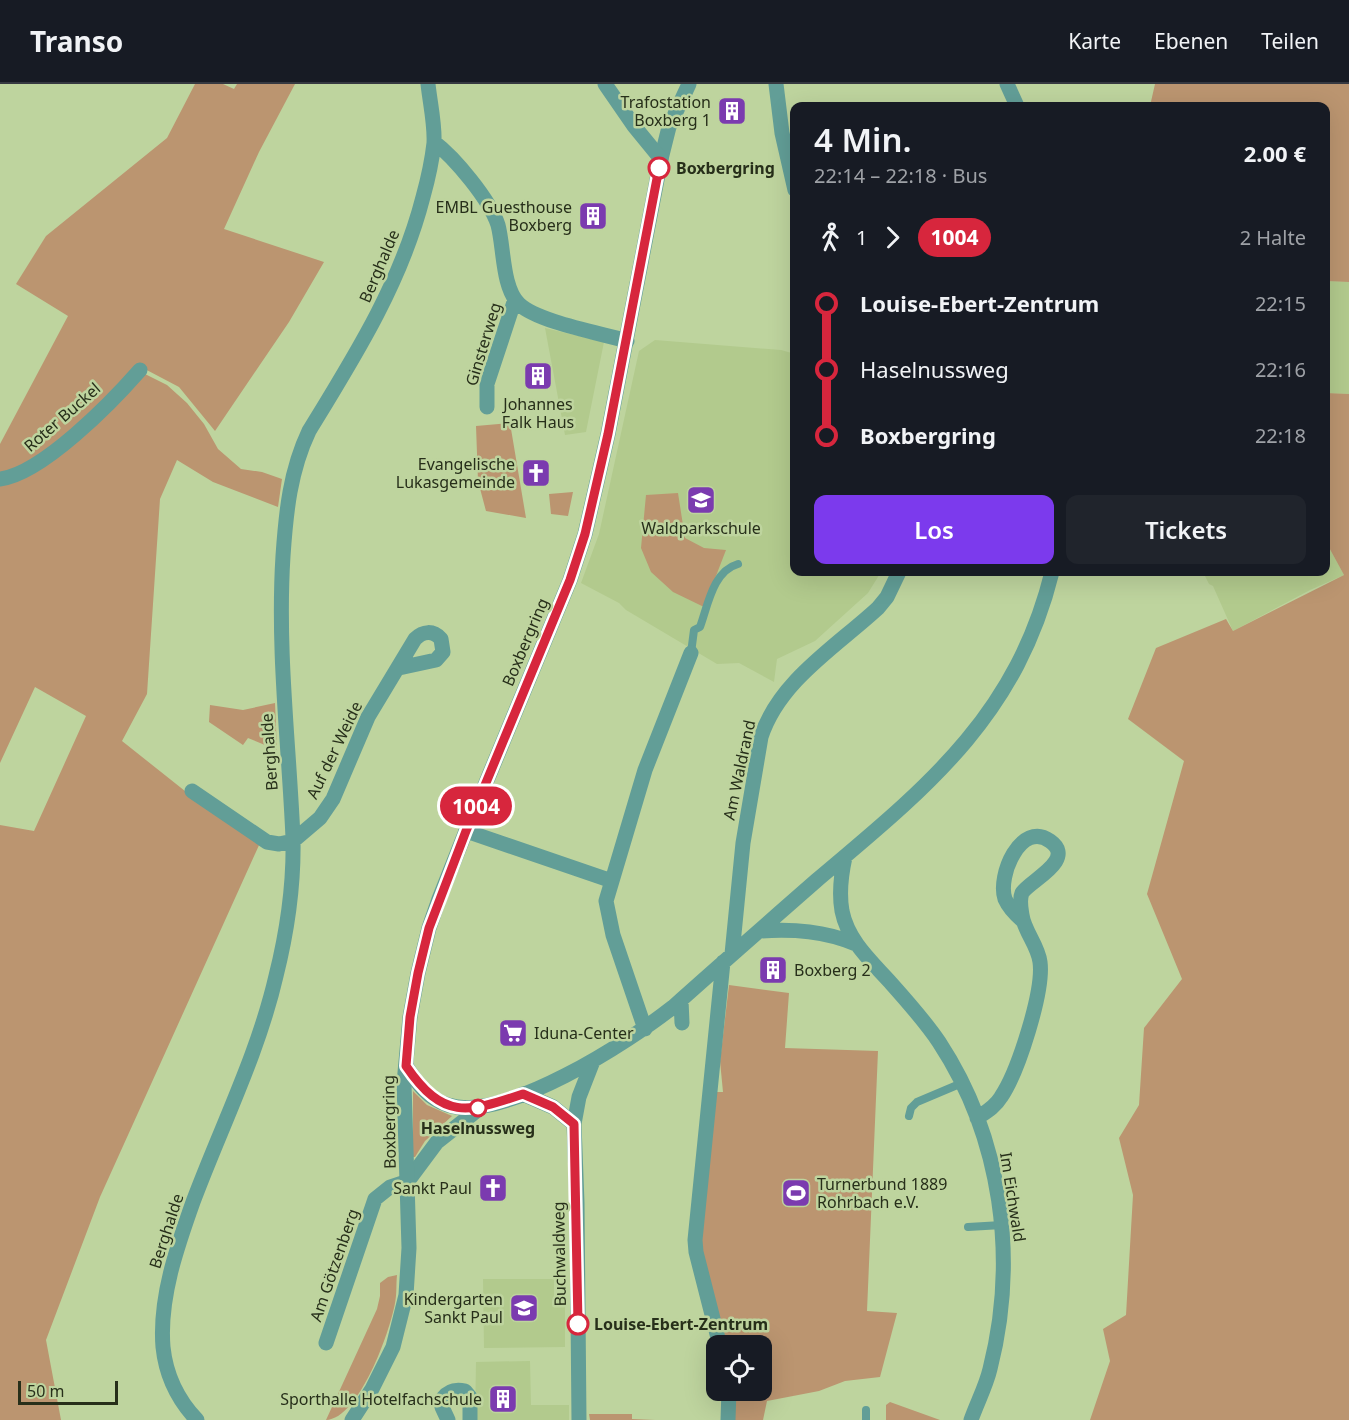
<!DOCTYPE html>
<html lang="de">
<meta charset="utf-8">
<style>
:root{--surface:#171b24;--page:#20242c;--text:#f1f3f6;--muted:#9ea1a6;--line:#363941;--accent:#7c3aed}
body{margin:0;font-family:"Noto Sans",sans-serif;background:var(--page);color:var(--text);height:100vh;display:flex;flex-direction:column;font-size:22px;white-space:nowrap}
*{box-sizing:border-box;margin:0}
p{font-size:20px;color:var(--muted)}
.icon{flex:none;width:33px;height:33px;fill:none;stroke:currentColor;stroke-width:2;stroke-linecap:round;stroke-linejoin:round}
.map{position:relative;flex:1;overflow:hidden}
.sheet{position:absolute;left:790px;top:18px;width:540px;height:474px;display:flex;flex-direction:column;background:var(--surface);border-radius:12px;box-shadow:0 6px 24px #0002}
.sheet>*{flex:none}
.badge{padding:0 12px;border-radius:20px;font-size:21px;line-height:39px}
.controls{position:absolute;left:706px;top:1251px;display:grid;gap:12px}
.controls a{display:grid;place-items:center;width:66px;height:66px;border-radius:12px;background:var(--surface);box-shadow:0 6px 24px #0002;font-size:30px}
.scale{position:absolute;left:18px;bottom:15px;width:100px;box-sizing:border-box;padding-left:6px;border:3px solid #272f1a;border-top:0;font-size:16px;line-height:21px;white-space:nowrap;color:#272f1a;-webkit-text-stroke:4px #bed49e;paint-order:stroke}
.map>.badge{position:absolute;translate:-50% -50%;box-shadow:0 0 0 3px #fff}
.legs{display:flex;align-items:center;gap:9px;height:66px;padding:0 24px;font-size:20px}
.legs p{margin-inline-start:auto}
.head{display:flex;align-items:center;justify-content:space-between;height:102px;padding:0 24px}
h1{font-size:33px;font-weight:600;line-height:45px}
.cta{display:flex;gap:12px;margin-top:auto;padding:12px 24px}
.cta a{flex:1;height:69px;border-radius:12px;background:var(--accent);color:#fff;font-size:24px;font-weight:600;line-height:69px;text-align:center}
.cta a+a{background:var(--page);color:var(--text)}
ul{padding:0 24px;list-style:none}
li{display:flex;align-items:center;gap:21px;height:66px;font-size:22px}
li i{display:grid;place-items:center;width:9px;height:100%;margin:0 8px;background:currentColor}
li i::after{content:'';width:15px;height:15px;margin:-8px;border:4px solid;border-radius:50%;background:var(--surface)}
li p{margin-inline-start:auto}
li:first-child i{background:linear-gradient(#0000 50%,currentColor 0)}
li:last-child i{background:linear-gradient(currentColor 50%,#0000 0)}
header{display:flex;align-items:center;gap:36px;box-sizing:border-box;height:84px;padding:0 30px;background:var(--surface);border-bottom:2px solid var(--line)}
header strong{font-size:28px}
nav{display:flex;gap:33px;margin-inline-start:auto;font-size:21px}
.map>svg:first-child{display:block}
.built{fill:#b2ca8d}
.green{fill:#bb9570}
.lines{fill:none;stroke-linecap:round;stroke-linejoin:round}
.service{stroke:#629e97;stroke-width:8}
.minor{stroke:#629e97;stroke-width:15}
.tertiary{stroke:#629e97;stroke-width:15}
.line-1-casing{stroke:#fff;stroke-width:14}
.line-1{stroke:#d7263d;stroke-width:9}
.stop-1-dot{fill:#fff;stroke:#d7263d;stroke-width:3}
.labels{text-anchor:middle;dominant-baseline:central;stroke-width:5;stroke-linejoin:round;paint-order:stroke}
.poi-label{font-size:16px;fill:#272f1a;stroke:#bed49e;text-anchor:end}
.stop-label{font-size:16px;font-weight:bold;fill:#272f1a;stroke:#bed49e;text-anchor:start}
.street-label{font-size:16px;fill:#272f1a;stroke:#bed49e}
</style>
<header>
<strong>Transo</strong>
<nav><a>Karte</a><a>Ebenen</a><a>Teilen</a></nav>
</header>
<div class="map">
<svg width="1349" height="1336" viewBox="0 0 1349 1336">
<rect width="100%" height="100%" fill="#bed49e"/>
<path class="built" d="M1326,197l23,1v112l-23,-1z
M545,244l59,14 -18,90 -21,3z
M655,256l126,10 14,4v218h86l-13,21 -53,48 -38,18 -3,23 -35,-19 -22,1 -91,-54 -7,-7 -38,-20 18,-49 40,-183z
M1326,458l18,33 -34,15 -77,41 -20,-45 -4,-2 -6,-12h123z
M483,1195h71v23l11,1v44l-81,1z
M530,1277l1,44h38v15h-94l1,-58z"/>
<path class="green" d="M195,0h28l11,5 3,-5h58l-36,68 -35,77 100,33 -35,60 -74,109 -36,-44 -38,-20v5l26,13 20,18 17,21 14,25 23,20 21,3 20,7 -4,28 -65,-25 -36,-22 -17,39 -13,195 -25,47 68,54 70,48 -160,354 -54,143 15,80h-61v-595l34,6 52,-115 -51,-29 -35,76v-319l68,-128 -52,-32 30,-48 121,-98z
M1155,0h194v198l-23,-1v-175h-176z
M1326,309l23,1v1026h-259l20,-59 -7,-32 23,-14 7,-120 -14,-57 20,-33 5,-77 38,-49 -35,-85 37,-133 -56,-42 28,-71 70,-29 7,12 111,-56 -18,-33z
M510,339l16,95 -40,-7 -8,-30 -2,-55z
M573,408l-5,24 -17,-2 -2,-20z
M678,409l7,45 19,10 22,2 -22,57 -31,-15 -22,-20 -10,-24 5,-53z
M275,619l2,47 -29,-12 -5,7 -34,-23 1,-17 33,5z
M729,901l60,8 -4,55 93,3 -11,260 30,2 -17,64 -35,4 -26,10 -52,10 -4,19h-31v-29l30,-1v-44l-36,-1 -26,-94 13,-159h10l-3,-31z
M413,1007l14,14 25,11 -27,25 -10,16h-2z
M397,1191c-1,9 0,19 -2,28 -5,29 -36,116 -69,117l51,-111 3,-13v-13l8,-6z
M890,1318l50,18h-54v-15z
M589,1330h43v5l23,1h-65z"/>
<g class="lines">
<path class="service" d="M691,569l3,-23 6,-3c8,-22 13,-56 38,-63
M909,1032l2,-8 6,-6 45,-19
M968,1143l34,-2
M866,1326v10"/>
<path class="minor" d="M776,0l6,49 13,57
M1007,0l10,22
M434,58c21,16 56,58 64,83 6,22 4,63 21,79 19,18 81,29 108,37
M661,75l8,-32 20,-43
M487,323v-23l28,-85
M0,395c42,-5 112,-77 140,-109
M192,707l75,51 12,2 14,-3 27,-23 13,-19 35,-82 47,-78c8,-8 18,-9 26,0l2,13 -7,8 -37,8
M466,747l146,50
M845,773c-4,18 -6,37 -3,54 6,30 29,50 48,71 17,19 35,39 49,60 63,96 79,217 51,327 -4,17 -13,34 -19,51
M760,847c35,-2 64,0 96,13
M732,870l11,-111 18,-106c18,-56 76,-91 117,-129l9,-11 12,-25
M681,916l1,23
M645,945l-32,-94 -7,-34 39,-131 46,-117
M406,982c11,17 22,33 42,39 56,18 182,-64 225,-98 48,-43 96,-85 144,-127 109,-92 199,-163 235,-308
M523,1010l30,13 21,17
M977,1034c9,-6 18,-11 24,-21 17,-25 43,-106 39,-135 -2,-17 -16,-31 -18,-47 -1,-7 -3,-15 0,-22 7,-12 55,-33 28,-52 -29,-21 -53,35 -45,58 4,9 10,15 17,21
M326,1259l49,-144 15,-12 18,-6 29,-39 43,-34
M720,1262l-24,-94 -1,-12 28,-278
M197,1336c-20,-21 -31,-44 -34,-73 -4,-49 14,-100 30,-145 28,-75 65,-148 83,-226 11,-44 18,-92 17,-138 -4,-94 -16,-187 -10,-282 3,-44 7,-85 26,-125 46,-75 92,-148 114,-234 5,-18 9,-36 11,-54 1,-19 -4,-40 -6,-59
M448,1336l-6,-13 1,-9c6,-8 13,-9 22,-7l5,6v23
M579,1336l-2,-217 -3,-79 5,-27 14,-36
M728,1336l1,-30"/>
<path class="tertiary" d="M352,1336l20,-31 21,-42 13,-52 3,-47 -5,-164 6,-67 8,-44 11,-45 10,-29 27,-68 104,-251 15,-46 23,-100 53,-275 -27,-33 -29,-42"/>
</g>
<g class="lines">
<g class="line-1-casing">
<path id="line-1" d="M578,1240l-4,-200 -21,-17 -30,-13c-56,19 -80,26 -117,-28l4,-49 8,-44 11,-45 37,-97 104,-251 15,-46 23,-100 51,-266"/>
</g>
<use href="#line-1" class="line-1"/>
</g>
<defs>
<g id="building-square" transform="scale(1.5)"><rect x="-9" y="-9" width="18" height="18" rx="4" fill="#7b3baf" stroke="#bed49e"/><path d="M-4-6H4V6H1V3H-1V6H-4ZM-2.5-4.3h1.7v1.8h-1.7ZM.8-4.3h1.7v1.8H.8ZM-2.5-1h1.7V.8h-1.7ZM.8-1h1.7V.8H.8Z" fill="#fff"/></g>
<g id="church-square" transform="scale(1.5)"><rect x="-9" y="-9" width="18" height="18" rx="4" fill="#7b3baf" stroke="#bed49e"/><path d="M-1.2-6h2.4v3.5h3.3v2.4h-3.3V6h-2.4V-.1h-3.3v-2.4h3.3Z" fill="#fff"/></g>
<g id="school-square" transform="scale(1.5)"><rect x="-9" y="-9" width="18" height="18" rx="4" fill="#7b3baf" stroke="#bed49e"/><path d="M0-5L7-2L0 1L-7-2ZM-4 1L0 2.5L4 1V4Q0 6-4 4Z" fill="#fff"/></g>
<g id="supermarket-square" transform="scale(1.5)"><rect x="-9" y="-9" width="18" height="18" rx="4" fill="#7b3baf" stroke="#bed49e"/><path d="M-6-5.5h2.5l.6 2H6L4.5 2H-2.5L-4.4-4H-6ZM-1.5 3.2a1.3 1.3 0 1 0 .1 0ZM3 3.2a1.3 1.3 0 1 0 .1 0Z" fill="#fff"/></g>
<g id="stadium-square" transform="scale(1.5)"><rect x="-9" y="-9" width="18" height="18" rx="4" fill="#7b3baf" stroke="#bed49e"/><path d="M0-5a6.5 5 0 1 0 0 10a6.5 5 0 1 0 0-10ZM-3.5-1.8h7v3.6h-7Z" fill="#fff"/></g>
</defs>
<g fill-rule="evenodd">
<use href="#building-square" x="732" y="27"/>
<use href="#building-square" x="593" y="132"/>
<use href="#building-square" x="538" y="292"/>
<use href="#church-square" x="536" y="389"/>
<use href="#school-square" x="701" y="416"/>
<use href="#building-square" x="773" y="886"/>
<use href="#supermarket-square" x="513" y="949"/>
<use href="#church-square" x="493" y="1104"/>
<use href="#stadium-square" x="796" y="1109"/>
<use href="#school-square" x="524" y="1224"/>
<use href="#building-square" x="503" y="1315"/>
</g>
<g class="stop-1-dot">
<circle cx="659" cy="84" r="10"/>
<circle cx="478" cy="1024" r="8"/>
<circle cx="578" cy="1240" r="10"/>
</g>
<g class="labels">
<g class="poi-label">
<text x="711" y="18">Trafostation<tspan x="711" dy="18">Boxberg 1</tspan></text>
<text x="572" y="123">EMBL Guesthouse<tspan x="572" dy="18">Boxberg</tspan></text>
<text x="538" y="320" text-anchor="middle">Johannes<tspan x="538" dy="18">Falk Haus</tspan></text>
<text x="515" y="380">Evangelische<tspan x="515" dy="18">Lukasgemeinde</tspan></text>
<text x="701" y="444" text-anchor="middle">Waldparkschule</text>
<text x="794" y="886" text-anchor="start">Boxberg 2</text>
<text x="534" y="949" text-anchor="start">Iduna-Center</text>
<text x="817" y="1100" text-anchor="start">Turnerbund 1889<tspan x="817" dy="18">Rohrbach e.V.</tspan></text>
<text x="472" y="1104">Sankt Paul</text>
<text x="503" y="1215">Kindergarten<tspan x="503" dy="18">Sankt Paul</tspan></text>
<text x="482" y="1315">Sporthalle Hotelfachschule</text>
</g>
<g class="stop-label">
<text x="676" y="84">Boxbergring</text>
<text x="478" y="1044" text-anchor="middle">Haselnussweg</text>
<text x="594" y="1240">Louise-Ebert-Zentrum</text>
</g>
<g class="street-label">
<text transform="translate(379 182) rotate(-67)">Berghalde</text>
<text transform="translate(483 260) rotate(-73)">Ginsterweg</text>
<text transform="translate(62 333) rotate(-41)">Roter Buckel</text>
<text transform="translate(525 558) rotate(-67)">Boxbergring</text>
<text transform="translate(334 666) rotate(-64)">Auf der Weide</text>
<text transform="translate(269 668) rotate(-94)">Berghalde</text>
<text transform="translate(739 686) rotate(-78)">Am Waldrand</text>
<text transform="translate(389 1038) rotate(-91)">Boxbergring</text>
<text transform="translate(1013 1113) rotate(81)">Im Eichwald</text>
<text transform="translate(166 1147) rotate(-72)">Berghalde</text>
<text transform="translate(559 1170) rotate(-91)">Buchwaldweg</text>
<text transform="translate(334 1181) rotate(-71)">Am Götzenberg</text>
</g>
</g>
</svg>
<div class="controls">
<a><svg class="icon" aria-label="locate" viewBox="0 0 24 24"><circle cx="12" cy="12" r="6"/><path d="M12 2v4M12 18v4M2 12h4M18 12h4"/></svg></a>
</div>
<div class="scale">50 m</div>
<b class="badge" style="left:476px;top:722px;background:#d7263d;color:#fff">1004</b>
<section class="sheet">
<div class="head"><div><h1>4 Min.</h1><p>22:14 – 22:18 · Bus</p></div><b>2.00 €</b></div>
<div class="legs"><svg class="icon" aria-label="walk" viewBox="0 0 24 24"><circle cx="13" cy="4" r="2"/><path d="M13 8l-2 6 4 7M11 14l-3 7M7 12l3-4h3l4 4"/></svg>1<svg class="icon" aria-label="forward" viewBox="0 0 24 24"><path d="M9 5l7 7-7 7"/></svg><b class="badge" style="background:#d7263d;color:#fff">1004</b><p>2 Halte</p></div>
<ul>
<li><i style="color:#d7263d"></i><b>Louise-Ebert-Zentrum</b><p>22:15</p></li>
<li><i style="color:#d7263d"></i><span>Haselnussweg</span><p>22:16</p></li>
<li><i style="color:#d7263d"></i><b>Boxbergring</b><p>22:18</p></li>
</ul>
<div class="cta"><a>Los</a><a>Tickets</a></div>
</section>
</div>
